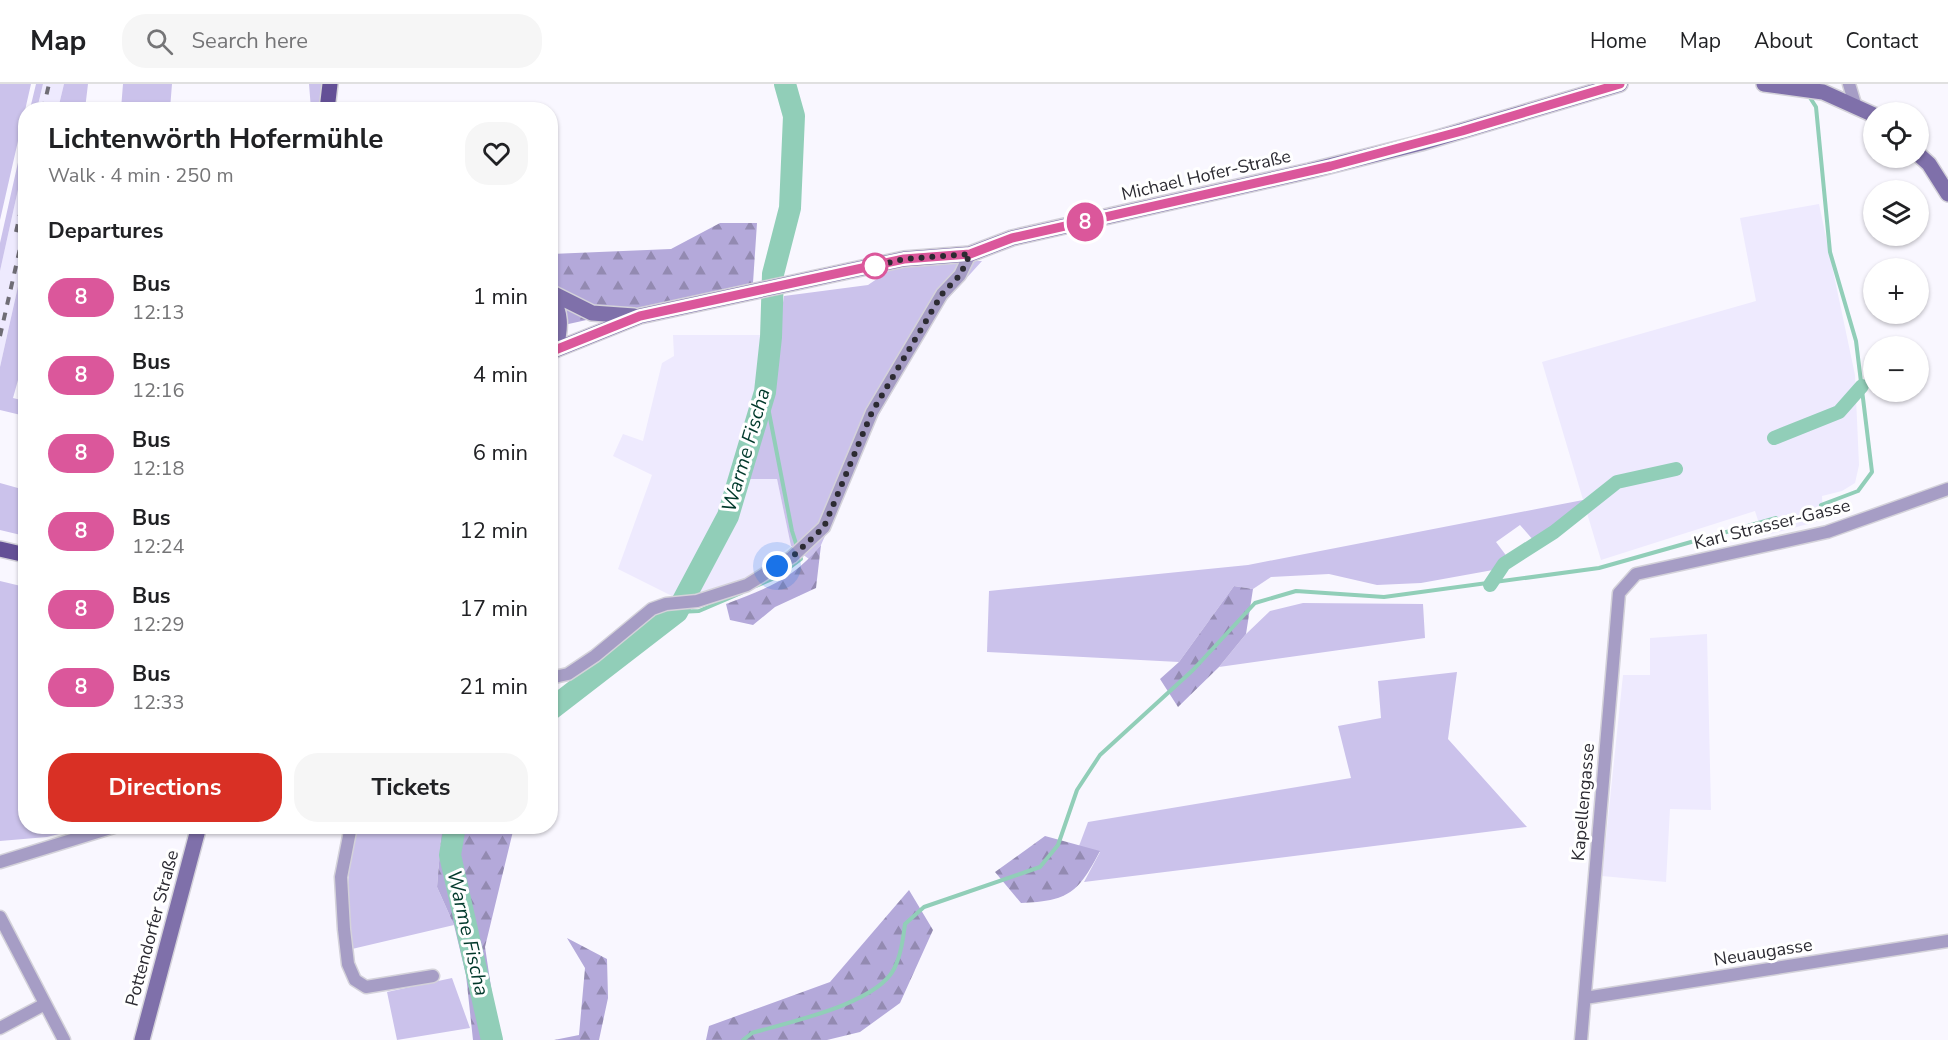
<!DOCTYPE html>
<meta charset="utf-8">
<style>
:root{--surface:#fff;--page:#f6f6f6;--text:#202124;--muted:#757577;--line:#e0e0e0;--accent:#d93025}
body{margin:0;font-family:"Nunito Sans",sans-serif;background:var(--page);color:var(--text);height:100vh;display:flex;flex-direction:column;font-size:22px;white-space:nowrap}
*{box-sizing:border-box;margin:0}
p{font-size:20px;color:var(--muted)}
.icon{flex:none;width:33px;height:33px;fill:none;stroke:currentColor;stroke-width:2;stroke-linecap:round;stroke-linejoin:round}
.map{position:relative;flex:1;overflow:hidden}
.sheet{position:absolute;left:18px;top:18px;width:540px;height:732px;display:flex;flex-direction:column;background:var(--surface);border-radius:24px;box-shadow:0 2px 4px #0004}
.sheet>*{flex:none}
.badge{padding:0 12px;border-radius:20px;font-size:21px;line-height:39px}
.controls{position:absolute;left:1863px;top:18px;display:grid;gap:12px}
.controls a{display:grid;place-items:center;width:66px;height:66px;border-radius:50%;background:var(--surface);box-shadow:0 2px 4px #0004;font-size:30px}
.you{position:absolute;width:30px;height:30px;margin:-15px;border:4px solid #fff;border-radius:50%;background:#1a73e8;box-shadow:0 0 0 9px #1a73e833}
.map>.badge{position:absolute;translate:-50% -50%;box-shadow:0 0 0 3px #fff}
h2{padding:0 30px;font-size:22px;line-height:54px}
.round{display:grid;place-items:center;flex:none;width:63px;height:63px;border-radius:24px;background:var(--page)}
.headline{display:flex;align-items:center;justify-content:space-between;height:102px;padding:0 30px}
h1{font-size:28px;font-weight:700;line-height:45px}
.cta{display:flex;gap:12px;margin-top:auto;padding:12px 30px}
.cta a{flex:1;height:69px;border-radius:24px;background:var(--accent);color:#fff;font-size:24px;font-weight:700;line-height:69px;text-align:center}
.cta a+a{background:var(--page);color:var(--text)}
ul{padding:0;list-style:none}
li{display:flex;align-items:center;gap:18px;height:78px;padding:0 30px}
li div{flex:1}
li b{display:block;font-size:22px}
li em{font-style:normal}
li .badge{min-width:66px;font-weight:700;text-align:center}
header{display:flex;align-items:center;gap:36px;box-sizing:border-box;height:84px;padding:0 30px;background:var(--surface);border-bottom:2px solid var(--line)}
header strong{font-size:28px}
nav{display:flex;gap:33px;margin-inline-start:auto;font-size:21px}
.search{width:420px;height:54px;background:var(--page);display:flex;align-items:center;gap:15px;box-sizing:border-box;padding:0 21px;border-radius:24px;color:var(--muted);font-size:22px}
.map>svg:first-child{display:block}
.built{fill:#eeeafe}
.green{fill:#cbc2eb}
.forest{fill:url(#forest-firs)}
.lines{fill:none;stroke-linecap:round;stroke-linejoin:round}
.stream{stroke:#91ceb8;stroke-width:4}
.canal{stroke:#91ceb8;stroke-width:14}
.river{stroke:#91ceb8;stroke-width:22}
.street-casing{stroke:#d4d2da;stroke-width:15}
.secondary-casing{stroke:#d4d2da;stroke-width:18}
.primary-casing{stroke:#d4d2da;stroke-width:18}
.street{stroke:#a69dc5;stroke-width:12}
.secondary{stroke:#7f70aa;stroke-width:15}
.primary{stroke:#645096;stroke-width:15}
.rail{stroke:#6f6d75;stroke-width:4;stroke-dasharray:8 8;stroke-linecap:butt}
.line-casing{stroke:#fff;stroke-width:14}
.line{stroke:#db579b;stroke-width:9}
.walk{stroke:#2c2b32;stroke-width:6;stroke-dasharray:0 10.8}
.stop-dot{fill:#fff;stroke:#db579b;stroke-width:3}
.labels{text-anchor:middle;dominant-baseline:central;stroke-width:6;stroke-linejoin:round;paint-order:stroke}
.street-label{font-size:18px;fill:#2c2b32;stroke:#fff}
.water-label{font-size:20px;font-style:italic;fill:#01392b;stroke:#fff}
</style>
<header>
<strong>Map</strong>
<div class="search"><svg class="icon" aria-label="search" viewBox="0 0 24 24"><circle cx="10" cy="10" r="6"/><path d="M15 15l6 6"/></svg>Search here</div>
<nav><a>Home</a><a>Map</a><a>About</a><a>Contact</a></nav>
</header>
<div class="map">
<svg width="1948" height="956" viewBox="0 0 1948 956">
<defs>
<pattern id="forest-firs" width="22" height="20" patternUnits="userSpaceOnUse" patternTransform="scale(1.5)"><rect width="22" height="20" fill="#b4a9da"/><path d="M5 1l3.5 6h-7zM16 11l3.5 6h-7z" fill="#938ab1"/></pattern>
</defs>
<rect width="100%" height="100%" fill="#f9f7ff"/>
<path class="built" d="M43,0h21l-6,25 -21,1z
M25,74v97l-25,112v-96z
M1819,120l36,171 4,90 -4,18 -13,8 -20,5 1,24 -60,16 -8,-25 -154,49 -59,-198 214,-61 -16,-83z
M673,251h89l-5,55 -24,94 11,5 5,-10h28l14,67 -43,34 -51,14 -25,2 -54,-27 34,-94 -39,-19 10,-22 20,7 19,-78 12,-7z
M1707,550l4,176 -41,-1 -4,73 -64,-6 21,-201h27v-37z"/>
<path class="green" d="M0,0h31l-31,136z
M36,0h7l-6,25h-7z
M64,0h24l-3,25h-27z
M123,0h49l-2,25h-49z
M309,0h14l-3,25h-9z
M25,47v27l-25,113v-28z
M25,171v100l-12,43 12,3v15l-25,-6v-43z
M943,177h39l-39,43 -66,114 -56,127 -12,14 -18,-13 -14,-67h-28l21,-90 14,-93 84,-11 22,-15z
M0,399l25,7v46l-25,-6z
M1583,416l1,4 -50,37 -14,-16 -24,17 12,16 -15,12 -72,13 -44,2 -48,-11 -58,3 -18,12 -19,-3 -55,76 -192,-10 2,-61 259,-26z
M0,497l25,6 1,239 61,1 -40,10 -47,4z
M1303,519l120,1 2,34 -206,29 27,-33 24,-23z
M1457,588l-9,67 79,88 -443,55 16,-30 -21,-6 9,-24 263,-44 -13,-52 43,-8 -3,-37z
M359,743h83l-5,60 17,38 -102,24c-6,-40 -7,-83 7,-122z
M452,894l18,50 -73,12 -10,-48z"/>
<path class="forest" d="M720,139h37l-4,60 -189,42 -13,7v-78l120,-5z
M821,461l-5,43 -41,19 -22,18 -23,-5 -4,-16c41,-16 65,-23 95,-59z
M1234,502l19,3 -7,45 -27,33 -41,40 -18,-28 19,-17z
M442,743h72l-29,120 14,93h-26l-7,-65 -12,-50 -17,-38z
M1045,752l55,15c-22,42 -31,50 -79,52l-26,-31z
M909,806l24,40 -33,73 -40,29 -33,8h-121l3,-14 121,-44z
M567,854l40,21 1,39 -9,42h-45l25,-5 6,-67z"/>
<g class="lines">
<path class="stream" d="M1809,12l7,11 14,145 26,89 16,131 -14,19 -37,14
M756,502l21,-9 24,-18 -9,-28 -27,-139
M677,528l22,-1 42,-18
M743,956l9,-7c37,-11 124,-29 142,-64 7,-14 9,-30 11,-45l19,-17 116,-40 18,-22 19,-55 23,-35 93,-85 62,-67 41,-12 88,6 215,-29 177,-50"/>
<path class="canal" d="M1774,354l65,-26 23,-26
M1490,501l14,-21 50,-32 63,-50 59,-13"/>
<path class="river" d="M550,626l127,-98 51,-96 37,-124 6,-55 2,-63 17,-66 4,-92 -9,-32
M455,742l-5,29 42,185"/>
<g class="street-casing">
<path id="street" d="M1849,0l6,20
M550,594l18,-4 27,-18 57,-47 14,-5 31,-3 50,-16 45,-28 32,-30 48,-115 70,-118 18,-19 10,-21
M351,742l-10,51 3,52 4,35 7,16 11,7 67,-11
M0,778l117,-36
M0,833l64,123
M1585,914l363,-57
M0,944l45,-24
M1581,956l38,-447 17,-19 191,-42 121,-43"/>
</g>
<g class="secondary-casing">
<path id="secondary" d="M1764,0l59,8 51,23
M1918,70l11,10 19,30
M550,207c11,23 12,35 5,59
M552,209l40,20 42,3
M550,268l90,-36 264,-57 66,-5 42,-16 297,-67 112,-28 199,-59
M142,956l57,-214"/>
</g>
<g class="primary-casing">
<path id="primary" d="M327,26l3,-26
M0,465l26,6"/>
</g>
<use href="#street" class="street"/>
<use href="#secondary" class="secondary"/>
<use href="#primary" class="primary"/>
<path class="rail" d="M43,26l6,-26
M16,148l10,-44
M0,252l26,-114"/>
</g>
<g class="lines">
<g class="line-casing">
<path id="line" d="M550,268l90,-36 264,-57 66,-5 42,-16 319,-72 131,-35 158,-47"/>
</g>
<use href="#line" class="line"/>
<path class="walk" d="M777,482l15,-9 32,-30 48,-115 70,-118 18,-19 10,-21 -66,5 -29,7"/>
</g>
<circle class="stop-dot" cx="875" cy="182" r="12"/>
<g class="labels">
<g class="street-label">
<text transform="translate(1206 91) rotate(-13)">Michael Hofer-Straße</text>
<text transform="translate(1772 440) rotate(-14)">Karl Strasser-Gasse</text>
<text transform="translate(1583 718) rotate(-85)">Kapellengasse</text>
<text transform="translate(152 844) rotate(-75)">Pottendorfer Straße</text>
<text transform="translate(1763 868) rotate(-9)">Neuaugasse</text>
</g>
<g class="water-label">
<text transform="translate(746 366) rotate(-74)">Warme Fischa</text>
<text transform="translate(468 849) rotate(77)">Warme Fischa</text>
</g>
</g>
</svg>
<div class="controls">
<a><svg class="icon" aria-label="locate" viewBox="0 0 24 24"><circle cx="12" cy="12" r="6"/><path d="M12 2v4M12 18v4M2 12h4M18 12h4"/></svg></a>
<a><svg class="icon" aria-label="layers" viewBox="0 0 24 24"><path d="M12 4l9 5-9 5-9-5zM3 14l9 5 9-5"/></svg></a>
<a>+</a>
<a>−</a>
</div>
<div class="you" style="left:777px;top:482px"></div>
<b class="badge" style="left:1085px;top:138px;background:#db579b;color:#fff">8</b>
<section class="sheet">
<div class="headline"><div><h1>Lichtenwörth Hofermühle</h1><p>Walk · 4 min · 250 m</p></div><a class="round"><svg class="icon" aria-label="heart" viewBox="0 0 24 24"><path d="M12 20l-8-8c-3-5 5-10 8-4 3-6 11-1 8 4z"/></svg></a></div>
<h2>Departures</h2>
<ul>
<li><span class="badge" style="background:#db579b;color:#fff">8</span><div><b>Bus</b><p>12:13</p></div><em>1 min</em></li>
<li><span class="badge" style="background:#db579b;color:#fff">8</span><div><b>Bus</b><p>12:16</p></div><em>4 min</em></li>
<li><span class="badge" style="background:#db579b;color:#fff">8</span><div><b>Bus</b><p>12:18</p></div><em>6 min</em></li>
<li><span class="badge" style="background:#db579b;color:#fff">8</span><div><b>Bus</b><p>12:24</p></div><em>12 min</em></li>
<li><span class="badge" style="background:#db579b;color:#fff">8</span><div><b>Bus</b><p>12:29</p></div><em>17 min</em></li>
<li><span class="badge" style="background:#db579b;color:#fff">8</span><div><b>Bus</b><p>12:33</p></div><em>21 min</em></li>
</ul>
<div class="cta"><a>Directions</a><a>Tickets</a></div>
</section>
</div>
